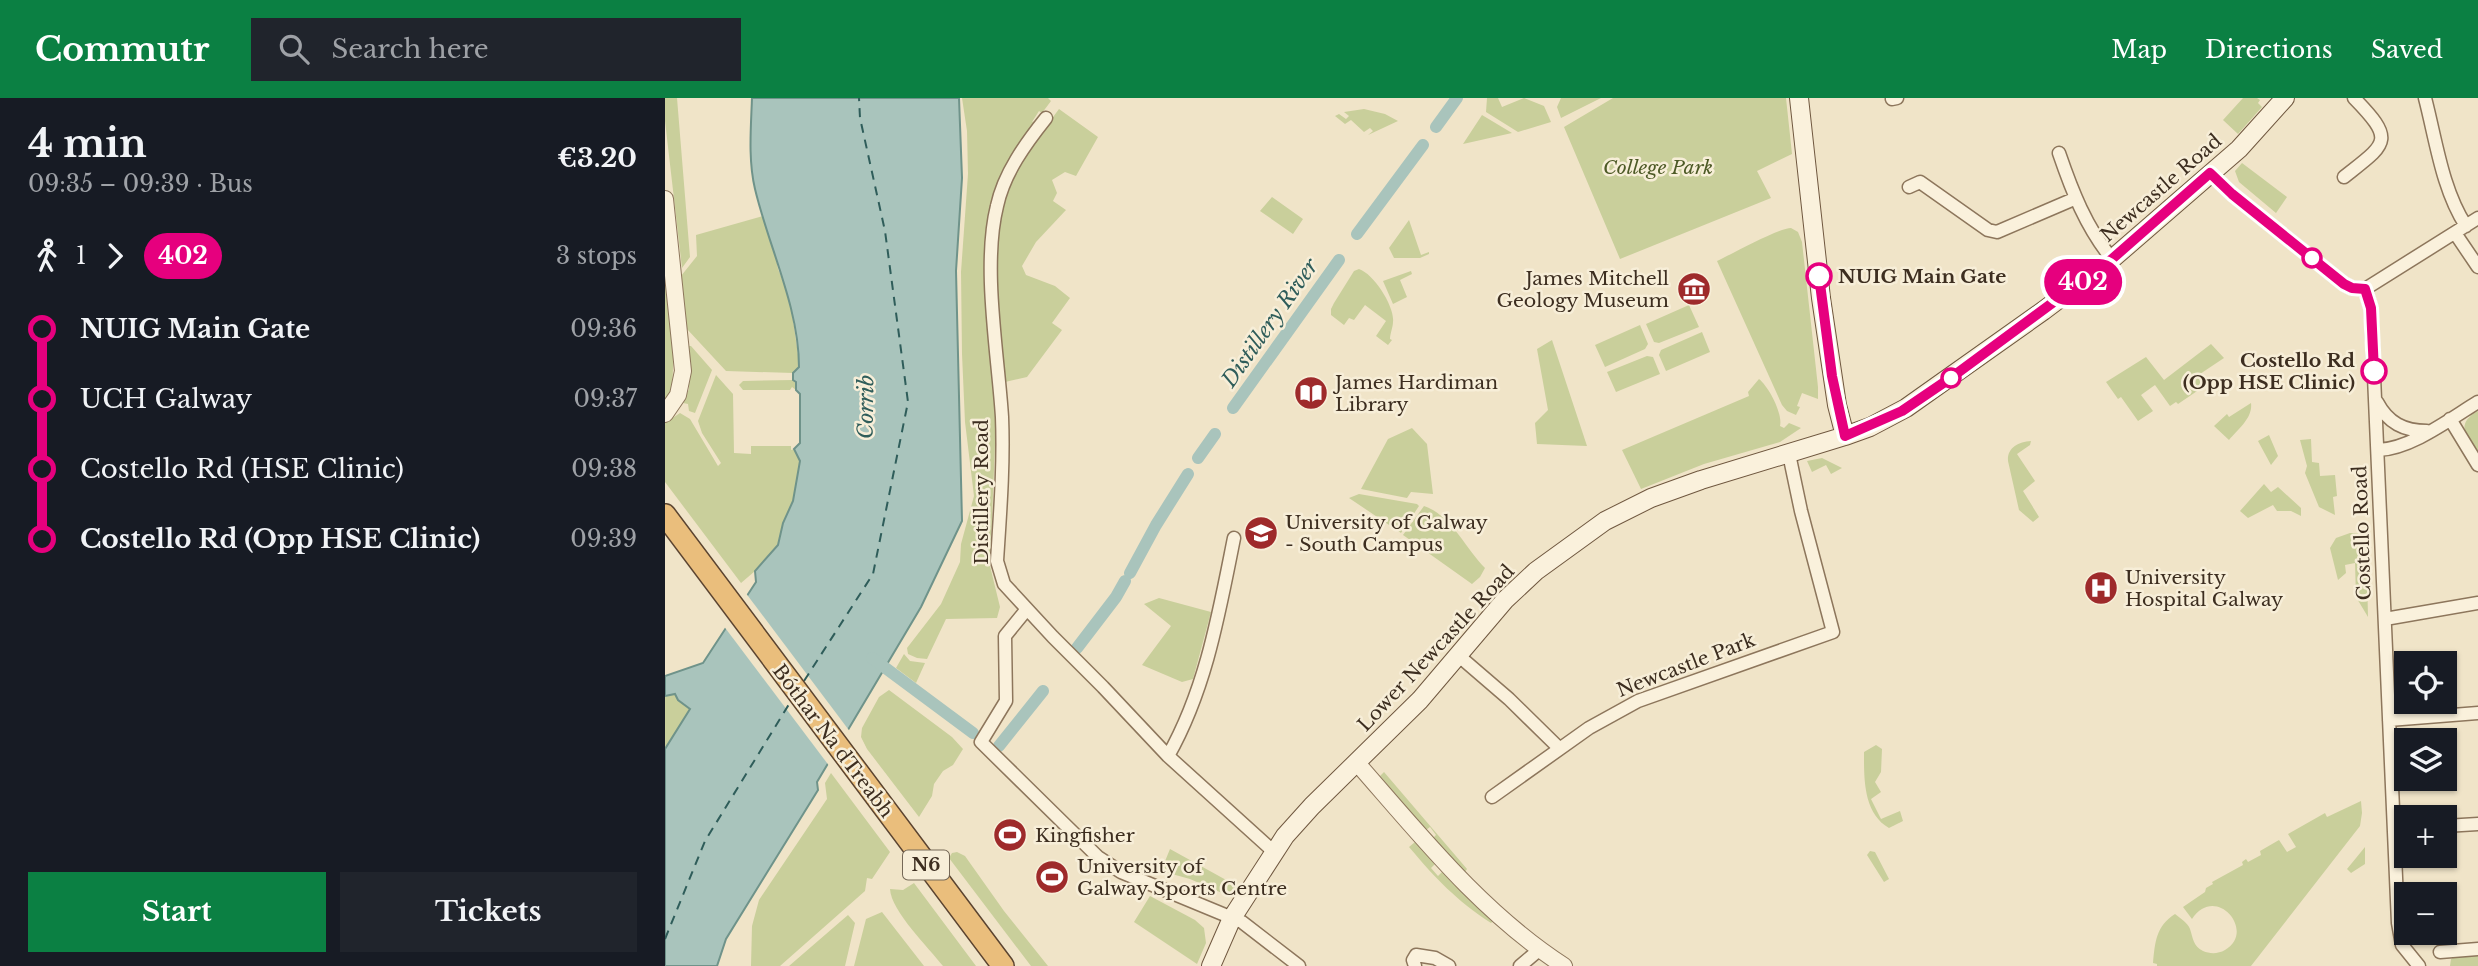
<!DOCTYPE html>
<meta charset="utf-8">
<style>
:root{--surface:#171b24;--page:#20242c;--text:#f1f3f6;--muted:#9ea1a6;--accent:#0b8043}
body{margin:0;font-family:"Libre Baskerville",serif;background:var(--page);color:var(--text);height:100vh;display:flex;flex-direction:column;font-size:26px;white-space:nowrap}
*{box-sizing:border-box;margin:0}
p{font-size:23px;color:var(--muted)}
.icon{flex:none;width:38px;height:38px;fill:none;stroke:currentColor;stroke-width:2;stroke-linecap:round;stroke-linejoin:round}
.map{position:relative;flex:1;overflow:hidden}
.details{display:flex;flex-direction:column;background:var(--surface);width:665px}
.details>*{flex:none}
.badge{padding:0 14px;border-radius:23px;font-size:24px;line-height:46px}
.controls{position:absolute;left:1729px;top:553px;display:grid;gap:14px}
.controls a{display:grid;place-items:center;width:63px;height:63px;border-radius:0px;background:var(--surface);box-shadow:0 2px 5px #0004;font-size:35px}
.map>.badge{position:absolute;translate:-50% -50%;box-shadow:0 0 0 4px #fff}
.legs{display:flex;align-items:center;gap:10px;height:77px;padding:0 28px;font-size:23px}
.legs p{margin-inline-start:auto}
.summary{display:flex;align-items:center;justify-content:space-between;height:119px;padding:0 28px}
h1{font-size:38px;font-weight:700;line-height:52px}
.button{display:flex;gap:14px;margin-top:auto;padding:14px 28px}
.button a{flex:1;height:80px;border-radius:0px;background:var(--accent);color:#fff;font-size:28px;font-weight:700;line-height:80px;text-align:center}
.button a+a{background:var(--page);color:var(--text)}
ul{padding:0 28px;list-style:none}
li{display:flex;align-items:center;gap:24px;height:70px;font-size:26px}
li i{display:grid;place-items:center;width:10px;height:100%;margin:0 9px;background:currentColor}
li i::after{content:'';width:18px;height:18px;margin:-9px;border:5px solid;border-radius:50%;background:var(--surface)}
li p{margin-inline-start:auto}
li:first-child i{background:linear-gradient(#0000 50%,currentColor 0)}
li:last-child i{background:linear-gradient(currentColor 50%,#0000 0)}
header{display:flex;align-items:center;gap:42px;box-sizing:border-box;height:98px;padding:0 35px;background:var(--accent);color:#fff}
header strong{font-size:33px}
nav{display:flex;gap:38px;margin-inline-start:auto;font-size:24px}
.search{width:490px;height:63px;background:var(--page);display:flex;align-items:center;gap:18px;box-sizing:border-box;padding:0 24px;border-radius:0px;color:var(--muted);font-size:26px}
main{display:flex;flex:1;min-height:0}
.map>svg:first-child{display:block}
.green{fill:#c9cf9b}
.water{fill:#a9c4bc;stroke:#6f938a;stroke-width:2}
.pier{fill:#f0e4c8}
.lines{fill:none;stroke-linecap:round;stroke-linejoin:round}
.canal{stroke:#a9c4bc;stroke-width:12}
.ferry{stroke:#2f5d5a;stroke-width:2;stroke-dasharray:9 7;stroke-linecap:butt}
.minor-casing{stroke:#8d765c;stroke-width:15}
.tertiary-casing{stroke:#8d765c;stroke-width:18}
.secondary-casing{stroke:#6f573f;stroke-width:20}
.trunk-casing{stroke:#5b4430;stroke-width:24}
.minor{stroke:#faf1dc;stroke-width:12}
.tertiary{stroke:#faf1dc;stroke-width:16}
.secondary{stroke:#faf1dc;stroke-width:18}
.trunk{stroke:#eabe7c;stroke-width:21}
.line-1-casing{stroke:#fff;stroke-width:16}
.line-1{stroke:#e6007e;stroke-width:10}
.stop-1-dot{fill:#fff;stroke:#e6007e;stroke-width:3.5}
.labels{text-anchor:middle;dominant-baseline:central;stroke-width:5;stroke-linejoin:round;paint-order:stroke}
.shield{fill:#f7eed8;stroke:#756857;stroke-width:2}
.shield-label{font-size:18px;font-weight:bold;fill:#3d2e20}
.park-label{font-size:19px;font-style:italic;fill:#4d5a26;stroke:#f7eed8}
.street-label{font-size:19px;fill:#3d2e20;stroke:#f7eed8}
.stop-label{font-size:19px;font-weight:bold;fill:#3d2e20;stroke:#f7eed8;text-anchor:start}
.poi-label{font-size:19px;fill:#3d2e20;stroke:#f7eed8;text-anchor:start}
.water-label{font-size:21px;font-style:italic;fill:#2f5d5a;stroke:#f7eed8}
</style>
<header>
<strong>Commutr</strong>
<div class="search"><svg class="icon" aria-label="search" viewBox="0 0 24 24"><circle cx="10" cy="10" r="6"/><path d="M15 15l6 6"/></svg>Search here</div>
<nav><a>Map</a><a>Directions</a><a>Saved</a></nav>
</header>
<main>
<section class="details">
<div class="summary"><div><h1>4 min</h1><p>09:35 – 09:39 · Bus</p></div><b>€3.20</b></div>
<div class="legs"><svg class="icon" aria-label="walk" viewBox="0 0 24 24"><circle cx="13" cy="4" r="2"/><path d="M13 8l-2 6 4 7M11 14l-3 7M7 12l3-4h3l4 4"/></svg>1<svg class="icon" aria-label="forward" viewBox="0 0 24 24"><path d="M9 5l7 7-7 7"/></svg><b class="badge" style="background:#e6007e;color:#fff">402</b><p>3 stops</p></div>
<ul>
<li><i style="color:#e6007e"></i><b>NUIG Main Gate</b><p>09:36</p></li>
<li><i style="color:#e6007e"></i><span>UCH Galway</span><p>09:37</p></li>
<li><i style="color:#e6007e"></i><span>Costello Rd (HSE Clinic)</span><p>09:38</p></li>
<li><i style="color:#e6007e"></i><b>Costello Rd (Opp HSE Clinic)</b><p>09:39</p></li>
</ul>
<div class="button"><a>Start</a><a>Tickets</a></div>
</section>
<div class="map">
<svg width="1813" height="868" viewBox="0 0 1813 868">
<rect width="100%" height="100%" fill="#f0e4c8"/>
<path class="green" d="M0,0h12l13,159 -8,11 -17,-147z
M297,0h86l3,3 -9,12 -3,-2 -7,11 6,-2 -43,76 1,225 -6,145 10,41 -3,11 -51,1 -19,40 -10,-1 -9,-4 -1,-6 34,-44 19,-42 1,-18 13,-48 -9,-74 -3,-68 -1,-82 7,-98 -1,-43z
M822,0h11l4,9 22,-9 20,8 7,16 -33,10 -32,-20z
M896,0h40l-40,20 -4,-11z
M948,0h173l6,56 -35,17 14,27 -151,61 -56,-132z
M1578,0h14l3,2 -2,3 4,4 -24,27 -15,-14z
M394,11l39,28 -22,39 -11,-4 -13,8 5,13 -4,8 13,9 -30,32 -14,24 4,9 29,11 15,12 -18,25 10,7 -35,47 -22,5c-5,-67 -22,-143 9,-206 12,-24 29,-45 45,-67z
M699,11l21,5 13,7 -30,14 5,-4 -3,-3 -6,4 -13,-12 -6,4 -10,-8 4,-2 7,5 3,-3 -5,-4z
M817,17l30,18 -49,11z
M1577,65l45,34 -11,16 -37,-31 -4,-11z
M607,99l31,22 -10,15 -33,-23z
M98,118l11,30 4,23 12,30 10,69 -7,5 -67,-2 -39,-42 -6,-53 16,-20 -1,-21z
M744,122l12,35 8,-3v2l-9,4h-26l-5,-10z
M1126,130l7,4 4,10 16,145v12l-16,-6 -5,13 3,1 -4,8 -9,-4 -5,-6 -65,-144c15,-7 62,-33 74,-33z
M0,164l9,79 -2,54 -7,8z
M694,171c15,5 36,38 34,53 0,5 -3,12 -3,17l2,1 -4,5 -12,-9 10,-15 -21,-16 -11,15 -5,-2 -5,7 -13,-10v-6l3,-6 20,-32z
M746,173l1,3 -12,6 7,17 -14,7 -10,-23z
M1024,207l10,22 -40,16 -5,-1 -8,-18z
M975,227l8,19 -3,5 -40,18 -10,-22z
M1037,234l8,20 -44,19 -7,-16 2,-5z
M887,242l35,106 -50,-2 -2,-21 13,-13 -11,-61z
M1546,246l13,14 -24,16 6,11 -28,19 -2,-2 -6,4 -15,-21 -14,10 12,16 -15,10 -17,-24 -3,2 -12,-17 40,-25 18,23z
M24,248h2l21,24 -17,43 -6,-2 -1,-7 -5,-1 6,-14z
M982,258l6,1 7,17 -44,18 -9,-20z
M51,277l17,19 1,59 17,1v-8h40v4l3,-1 6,12 -7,40 -10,22 -5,22 -23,26 -14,12 -76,-101v-59l15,-10 10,6 28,47 3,-3 -19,-30 -4,-12z
M1094,281c10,8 24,35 21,47l4,2 5,-5 12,5 -21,14 -76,22 -63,25 -19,-39 127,-54 -1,-4z
M128,282l4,5 -1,5 -4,-3 -2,3h-47l-4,-5 4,-4z
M1586,305c2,15 -13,26 -22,37l-15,-14 13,-12 2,3z
M1813,313v45c-11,-18 -24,-32 0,-45z
M747,330l15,16 6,50 -22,-2 -4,6 -46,-9 27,-50z
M1604,337l9,21 -7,9 -13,-24z
M1646,341l1,23 7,1 1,13 15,-1 2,21 -4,1 2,18 -16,-8 -14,-34 2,-7 -7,-26z
M1366,343l-1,4 -13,9 18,27 -12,10 16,26 -6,5 -14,-12 -11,-49c-1,-13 10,-19 23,-20z
M1157,360l20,10 -11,6 -5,-9 -14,7 -5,-11z
M1599,386l7,8 7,-5 23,21v8l-10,-5h-14l-4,-6 -25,13 -8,-7z
M694,396l58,10 2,2 -18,27 -52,-35z
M759,408c27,9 42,43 61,62l-5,9 -8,7 -69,-49z
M1685,435l16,1 2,83 -12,-20 -1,-34 -10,2 1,8 -8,7 -8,-32 6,-10z
M494,500l52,14 -18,67 -11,3 -40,-17 29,-39 -27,-22z
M239,556l6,7 15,2 -9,20 -20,-15z
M224,592l63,47 11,12 -10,16 -10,6 -9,13 -2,12 -13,21 -52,-68 -6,-12 1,-9 17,-31z
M10,596l3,6 12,9 -25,40v-53z
M1211,647l6,4 -1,23 -6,10 6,10 -10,7 10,20 19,-8 3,10 -14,7c-26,-15 -25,-50 -25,-76z
M719,674l83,97 -2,3 -32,-34 3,-3 -6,-8 -4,3 -46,-54z
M166,675l59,79 -18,27 -5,-1 -2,13 -85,75h-29l1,-40 7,-26 68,-101 -2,-16z
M1696,703l1,12 -2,13 -109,140h-94v-2l-4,-1c2,-21 3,-37 22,-49 5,4 13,9 15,15 3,9 3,17 13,22 7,3 15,3 22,-1 32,-18 -9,-67 -33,-31l-9,-12 22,-15 1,-4 7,-4 -1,-2 31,-17 -1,-3 4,-3 2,3 13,-7 -1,-4 19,-11 8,12 9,-5 -8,-13 37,-21 2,4z
M750,744l20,22 -4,4 7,8 4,-4 52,48 -3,3c-35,-23 -55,-44 -82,-76z
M1700,749v17l-14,9 -4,-4z
M505,751l67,37 -8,7h-7l-32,-14 -29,-8z
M1205,753l5,1 14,27 -5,3 -17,-27z
M292,754l8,4 39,55 44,55h-17l-82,-108 3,-5z
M249,785l62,83h-33c-14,-18 -52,-55 -53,-77l13,1z
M485,798l45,24 9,8 2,15 -9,21 -63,-42z
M217,814l42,54h-70l12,-47z
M183,817l7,8 -10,43h-56z
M1813,856v12h-28l1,-7 4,-2z"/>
<path class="water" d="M87,0h207l3,80 -6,93 6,250 -41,86 -104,175 1,8 -92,149 -9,27h-52v-217l25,-40 -12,-9 -3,-6 -10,2v-20l38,-13 53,-81 -1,-11 23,-26 5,-22 10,-22 7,-40 -6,-12 6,-6v-49l-4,-4v-8l-3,-2v-7l6,-6c0,-60 -30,-119 -44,-178 -7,-29 -4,-62 -3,-91z"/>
<path class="pier" d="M80,494l106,141 -21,34 -107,-142z"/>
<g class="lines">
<path class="canal" d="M771,29l21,-29
M692,136l66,-89
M568,310l106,-148
M533,360l17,-24
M465,475l26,-48 32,-51
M412,550l39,-51 9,-16
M207,560l101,75
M334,648l44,-55"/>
<path class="ferry" d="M139,583l69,-107 35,-172 -23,-171 -25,-113 -1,-20
M0,841l40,-98 86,-140"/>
<g class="minor-casing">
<path id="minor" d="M1760,0c11,42 17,91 41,128
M1227,1l5,-1
M381,20c-20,25 -42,55 -49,88 -15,60 1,148 5,211 2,48 -2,97 -5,144l7,23 49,53 50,50 65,69 105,95
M1394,55c13,38 27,74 53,106
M1545,75l22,21 112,90 8,4 13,1 6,19 27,615 4,22 17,21
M1679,79c43,-34 52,-36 10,-79
M1244,89l11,-5 68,48 9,2 77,-33
M1790,135l23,34
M1700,191l113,-71
M1712,304c11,21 27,29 50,29
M1785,321l28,46
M1713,352c33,-1 72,-31 100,-48
M362,511l-22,27 1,65 -25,41 117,115 23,15 121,50 57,44
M1720,521l93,-16
M794,558l50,43 50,49
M1724,622l89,-7
M503,658c38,-67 51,-143 66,-218
M827,699l97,-69 49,-27 195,-69 -32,-121 -12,-57
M1780,728l33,-2
M1775,854l38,-3
M750,868l-2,-6 3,-5 19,3 14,8
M855,868l19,-16"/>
</g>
<g class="tertiary-casing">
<path id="tertiary" d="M0,101l18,172 -5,24 -13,19
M692,665c64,73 125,150 207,203"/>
</g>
<g class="secondary-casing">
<path id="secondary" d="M1134,0l22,200 16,107 8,31
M546,868l21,-48 53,-82 27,-30 108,-106 85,-100 31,-29 69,-50 46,-23 50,-18 144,-44 25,-9 36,-19 137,-97 69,-52 127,-110 46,-51"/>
</g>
<g class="trunk-casing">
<path id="trunk" d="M0,417l338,451"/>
</g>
<use href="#minor" class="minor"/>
<use href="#tertiary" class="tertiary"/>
<use href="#secondary" class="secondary"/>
<use href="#trunk" class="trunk"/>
</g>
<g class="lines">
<g class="line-1-casing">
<path id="line-1" d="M1154,178l13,100 13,60 57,-25 50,-34 160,-118 98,-86 22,21 112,90 8,4 13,1 6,19 3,63"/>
</g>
<use href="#line-1" class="line-1"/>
</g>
<defs>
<g id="museum-disc" transform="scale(1.75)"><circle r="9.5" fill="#9e2a2b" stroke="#f7eed8"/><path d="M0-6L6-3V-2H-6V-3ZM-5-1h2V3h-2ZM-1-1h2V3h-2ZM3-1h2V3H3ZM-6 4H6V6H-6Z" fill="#fff"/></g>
<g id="library-disc" transform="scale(1.75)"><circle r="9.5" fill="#9e2a2b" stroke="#f7eed8"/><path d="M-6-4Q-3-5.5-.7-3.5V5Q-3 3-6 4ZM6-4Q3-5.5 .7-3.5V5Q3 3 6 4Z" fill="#fff"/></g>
<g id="university-disc" transform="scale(1.75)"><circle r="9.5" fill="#9e2a2b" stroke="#f7eed8"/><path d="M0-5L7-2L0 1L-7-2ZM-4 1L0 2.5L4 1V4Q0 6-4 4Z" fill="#fff"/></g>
<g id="hospital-disc" transform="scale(1.75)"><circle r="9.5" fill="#9e2a2b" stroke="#f7eed8"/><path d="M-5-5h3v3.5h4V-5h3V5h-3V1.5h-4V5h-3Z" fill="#fff"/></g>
<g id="stadium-disc" transform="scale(1.75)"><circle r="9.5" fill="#9e2a2b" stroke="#f7eed8"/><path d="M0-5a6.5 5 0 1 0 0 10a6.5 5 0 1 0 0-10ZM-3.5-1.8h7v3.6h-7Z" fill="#fff"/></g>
</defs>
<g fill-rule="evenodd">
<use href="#museum-disc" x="1029" y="191"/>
<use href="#library-disc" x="646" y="295"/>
<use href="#university-disc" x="596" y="435"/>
<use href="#hospital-disc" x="1436" y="490"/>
<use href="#stadium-disc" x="345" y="737"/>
<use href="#stadium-disc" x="387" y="779"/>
</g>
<g class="stop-1-dot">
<circle cx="1647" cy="160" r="9"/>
<circle cx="1154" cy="178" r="12"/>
<circle cx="1709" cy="273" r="12"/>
<circle cx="1286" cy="280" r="9"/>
</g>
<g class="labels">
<rect class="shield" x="238" y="752.5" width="46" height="29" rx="5"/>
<g class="shield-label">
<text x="261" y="767">N6</text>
</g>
<g class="park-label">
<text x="993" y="69">College Park</text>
</g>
<g class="street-label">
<text transform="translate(1496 90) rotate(-41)">Newcastle Road</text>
<text transform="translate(316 394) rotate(-90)">Distillery Road</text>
<text transform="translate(1697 435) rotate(-92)">Costello Road</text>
<text transform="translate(771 550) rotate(-47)">Lower Newcastle Road</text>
<text transform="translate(1021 567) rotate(-21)">Newcastle Park</text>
<text transform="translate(168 643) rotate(53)">Bóthar Na dTreabh</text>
</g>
<g class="stop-label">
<text x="1173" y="178">NUIG Main Gate</text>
<text x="1690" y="262" text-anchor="end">Costello Rd<tspan x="1690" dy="22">(Opp HSE Clinic)</tspan></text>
</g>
<g class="poi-label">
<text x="1004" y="180" text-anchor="end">James Mitchell<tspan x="1004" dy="22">Geology Museum</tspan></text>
<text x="670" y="284">James Hardiman<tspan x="670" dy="22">Library</tspan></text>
<text x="620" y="424">University of Galway<tspan x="620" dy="22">- South Campus</tspan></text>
<text x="1460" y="479">University<tspan x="1460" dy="22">Hospital Galway</tspan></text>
<text x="370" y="737">Kingfisher</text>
<text x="412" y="768">University of<tspan x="412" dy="22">Galway Sports Centre</tspan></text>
</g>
<g class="water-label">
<text transform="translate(605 225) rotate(-55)">Distillery River</text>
<text transform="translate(201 309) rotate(-89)">Corrib</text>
</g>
</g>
</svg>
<div class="controls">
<a><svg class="icon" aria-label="locate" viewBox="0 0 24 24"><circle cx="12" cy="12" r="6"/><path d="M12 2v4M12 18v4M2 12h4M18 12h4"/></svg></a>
<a><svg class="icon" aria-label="layers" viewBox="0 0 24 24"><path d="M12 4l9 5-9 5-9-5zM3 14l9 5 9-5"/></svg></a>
<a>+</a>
<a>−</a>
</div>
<b class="badge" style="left:1418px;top:184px;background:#e6007e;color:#fff">402</b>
</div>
</main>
